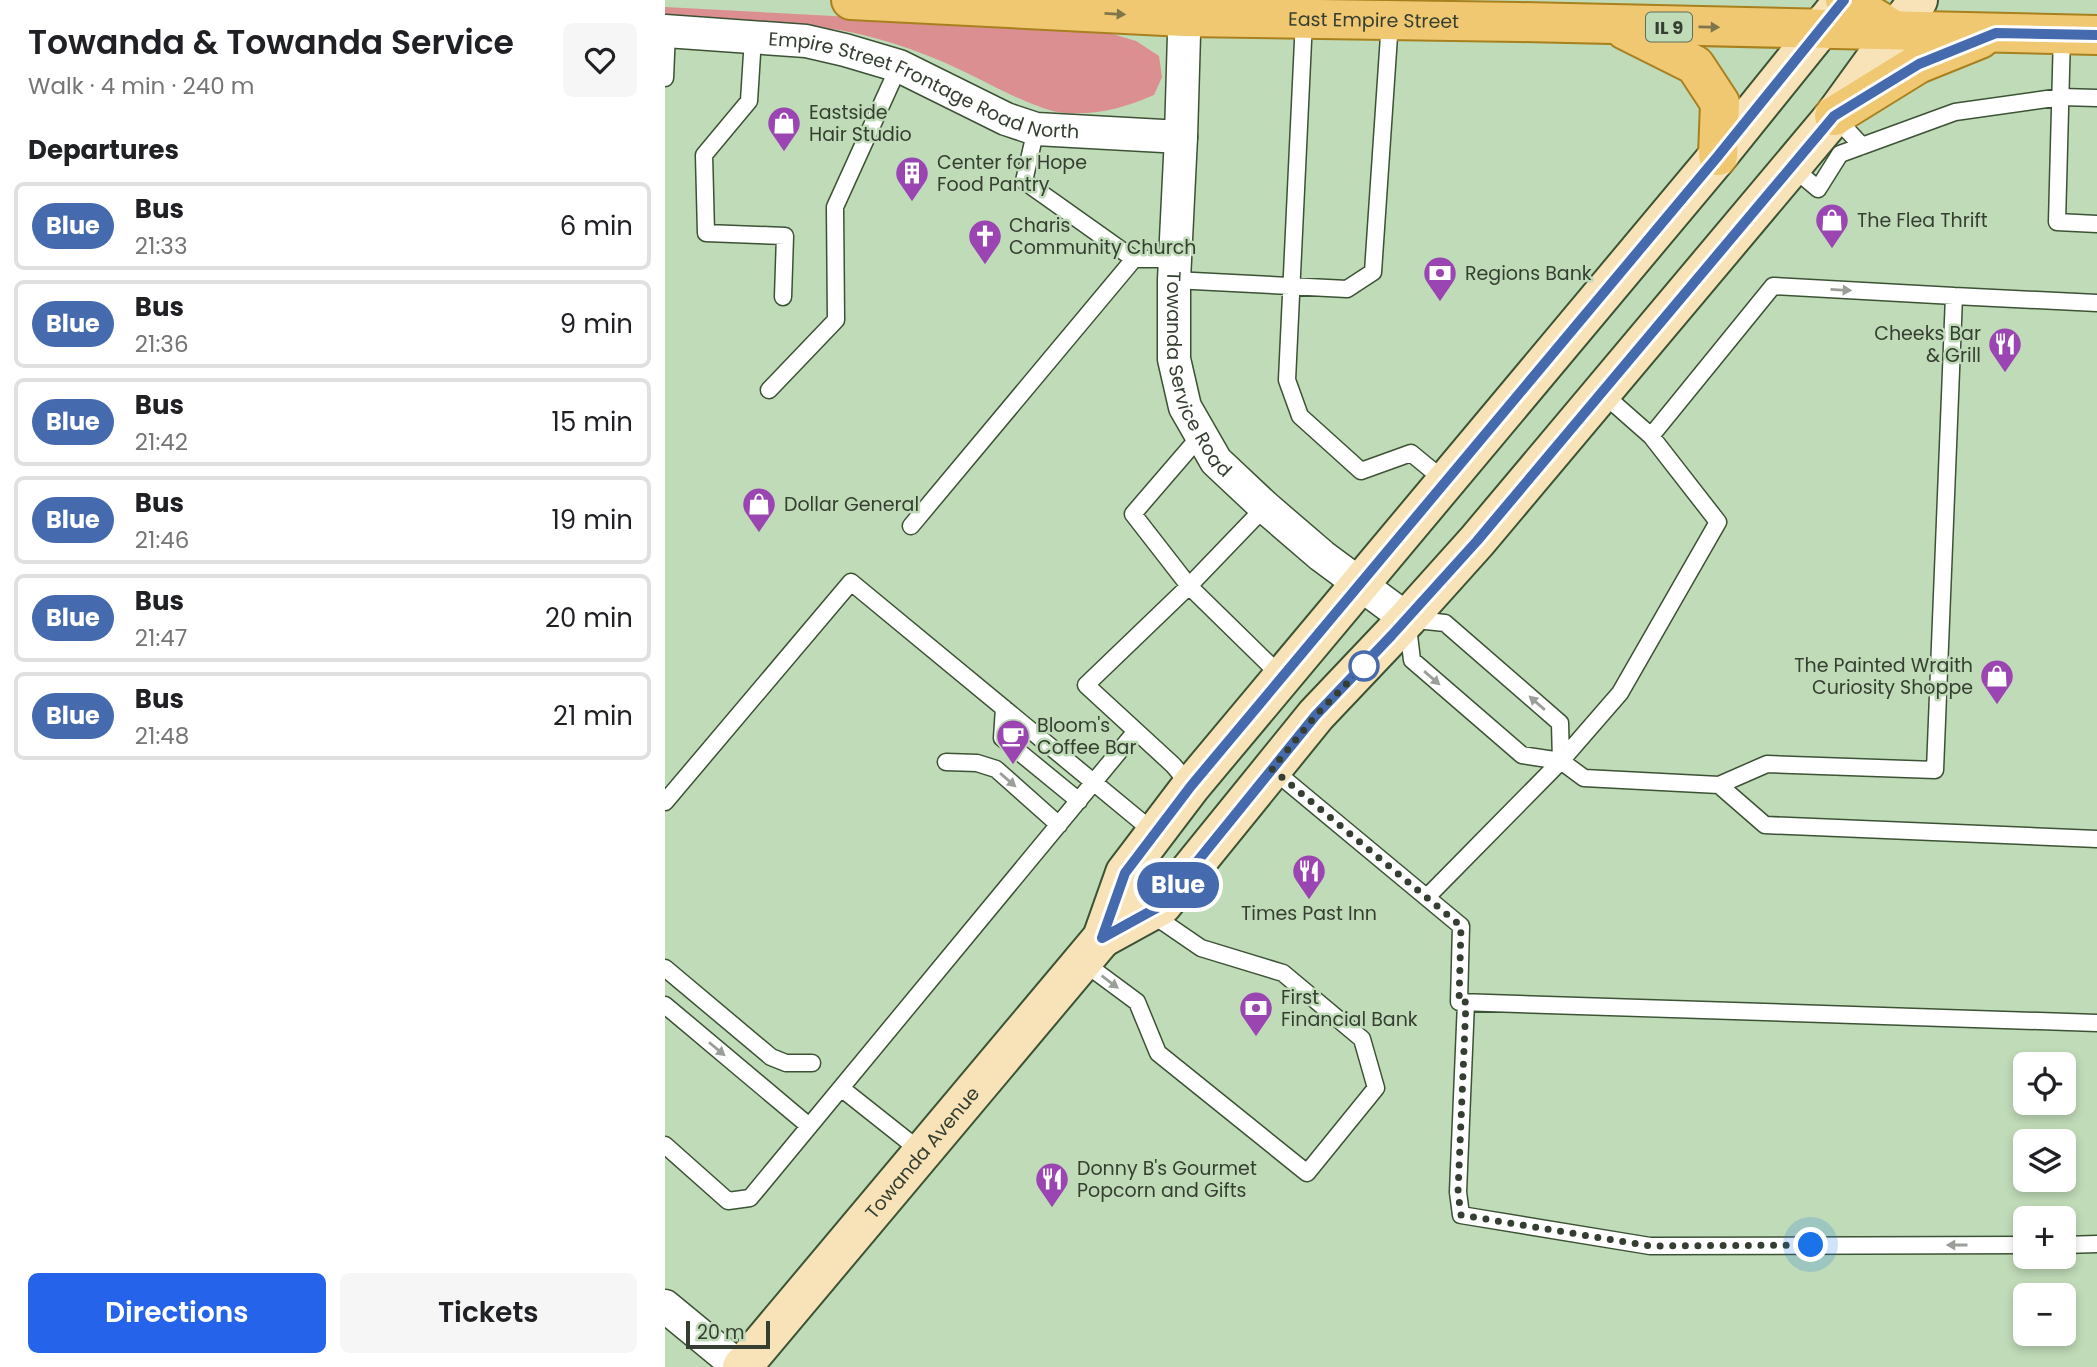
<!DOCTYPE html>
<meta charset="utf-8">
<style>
:root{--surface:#fff;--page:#f6f6f6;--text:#202124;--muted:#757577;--line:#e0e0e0;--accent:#2563eb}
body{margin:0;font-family:Poppins,sans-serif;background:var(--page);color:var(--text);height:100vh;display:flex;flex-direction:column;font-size:26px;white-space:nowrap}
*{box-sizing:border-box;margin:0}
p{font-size:23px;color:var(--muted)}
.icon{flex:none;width:38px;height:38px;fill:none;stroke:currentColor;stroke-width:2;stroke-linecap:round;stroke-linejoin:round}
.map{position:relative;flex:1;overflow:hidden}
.sheet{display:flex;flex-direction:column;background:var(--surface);width:665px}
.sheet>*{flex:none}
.badge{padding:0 14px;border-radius:23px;font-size:24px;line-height:46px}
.controls{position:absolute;left:1348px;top:1052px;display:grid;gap:14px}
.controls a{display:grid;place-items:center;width:63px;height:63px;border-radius:10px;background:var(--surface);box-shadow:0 4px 10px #0003;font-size:35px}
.scale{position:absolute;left:21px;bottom:18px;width:84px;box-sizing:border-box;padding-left:7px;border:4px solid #353f31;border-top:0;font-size:19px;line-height:24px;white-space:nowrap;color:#353f31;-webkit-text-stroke:5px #c0dbb8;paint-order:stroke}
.you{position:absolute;width:35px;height:35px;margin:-18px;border:5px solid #fff;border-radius:50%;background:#1a73e8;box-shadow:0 0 0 10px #1a73e833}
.map>.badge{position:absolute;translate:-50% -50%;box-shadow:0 0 0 4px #fff}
h2{padding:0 28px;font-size:26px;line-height:63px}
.round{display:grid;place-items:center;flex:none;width:74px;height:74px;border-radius:10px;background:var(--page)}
.headline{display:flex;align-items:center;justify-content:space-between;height:119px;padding:0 28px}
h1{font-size:33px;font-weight:600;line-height:52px}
.action{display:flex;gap:14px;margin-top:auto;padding:14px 28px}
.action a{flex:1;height:80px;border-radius:10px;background:var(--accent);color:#fff;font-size:28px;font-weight:600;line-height:80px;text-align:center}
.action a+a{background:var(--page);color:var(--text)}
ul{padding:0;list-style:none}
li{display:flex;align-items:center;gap:21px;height:88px;margin:0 14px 10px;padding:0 14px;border:4px solid var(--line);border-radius:10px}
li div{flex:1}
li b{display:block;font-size:26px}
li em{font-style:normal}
li .badge{min-width:77px;font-weight:700;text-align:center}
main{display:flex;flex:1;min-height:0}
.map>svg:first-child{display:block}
.green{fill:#db8f90}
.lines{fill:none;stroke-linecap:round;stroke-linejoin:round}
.service-casing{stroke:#3c5235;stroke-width:19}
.minor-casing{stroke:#3c5235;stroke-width:35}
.secondary-casing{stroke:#3c5235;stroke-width:42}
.primary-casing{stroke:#a9801e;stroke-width:42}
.service{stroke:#fff;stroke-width:16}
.minor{stroke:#fff;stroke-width:32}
.secondary{stroke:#f8e3b8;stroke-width:38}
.primary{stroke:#f1c872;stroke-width:38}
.oneway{fill:#80764b}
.oneway2{fill:#9a9f98}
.line-casing{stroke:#fff;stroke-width:16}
.line{stroke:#456bae;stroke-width:10}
.walk{stroke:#353f31;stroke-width:7;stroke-dasharray:0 12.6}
.stop-dot{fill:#fff;stroke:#456bae;stroke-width:3.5}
.labels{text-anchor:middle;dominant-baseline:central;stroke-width:5;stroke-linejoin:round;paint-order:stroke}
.shield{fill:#c0dbb8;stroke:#5f6e5a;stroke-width:2}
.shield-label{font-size:18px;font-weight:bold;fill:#353f31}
.street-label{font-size:19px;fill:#353f31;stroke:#c0dbb8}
.poi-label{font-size:19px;fill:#353f31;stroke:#c0dbb8;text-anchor:start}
</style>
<main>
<section class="sheet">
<div class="headline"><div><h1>Towanda &amp; Towanda Service</h1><p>Walk · 4 min · 240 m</p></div><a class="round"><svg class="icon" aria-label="heart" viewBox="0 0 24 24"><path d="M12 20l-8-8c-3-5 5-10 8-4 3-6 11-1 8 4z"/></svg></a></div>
<h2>Departures</h2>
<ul>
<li><span class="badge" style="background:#456bae;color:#fff">Blue</span><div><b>Bus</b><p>21:33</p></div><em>6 min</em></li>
<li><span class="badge" style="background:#456bae;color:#fff">Blue</span><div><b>Bus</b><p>21:36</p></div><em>9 min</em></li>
<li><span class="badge" style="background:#456bae;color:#fff">Blue</span><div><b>Bus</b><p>21:42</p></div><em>15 min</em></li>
<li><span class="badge" style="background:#456bae;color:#fff">Blue</span><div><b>Bus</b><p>21:46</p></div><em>19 min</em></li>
<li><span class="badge" style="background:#456bae;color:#fff">Blue</span><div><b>Bus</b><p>21:47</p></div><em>20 min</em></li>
<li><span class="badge" style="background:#456bae;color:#fff">Blue</span><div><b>Bus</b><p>21:48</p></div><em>21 min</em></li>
</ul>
<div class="action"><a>Directions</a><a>Tickets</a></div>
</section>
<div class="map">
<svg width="1432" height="1367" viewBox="0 0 1432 1367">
<rect width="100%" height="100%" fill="#c0dbb8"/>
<path class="green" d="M0,7l434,23 37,11 23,15 3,21 -8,18c-30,13 -55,20 -88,18 -26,-1 -74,-28 -99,-40 -32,-16 -65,-28 -100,-37 -63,-16 -137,-15 -202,-19z"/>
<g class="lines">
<g class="service-casing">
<path id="service" d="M639,20l-17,360 13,36 61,55 50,-18 34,28
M1397,34l-5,188 40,2
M88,38l-4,63 -45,54 2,78 79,3 -2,61
M0,78l2,-47
M1169,116l28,30
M371,129l-12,52 110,78h41
M1126,166l27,23 22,-35 115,-42 106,-15 36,1
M509,280l173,9 26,-17 17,-251
M104,390l67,-70 -1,-113 64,-141
M936,392l50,44 122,-150 181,10
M536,435l-68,79 56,72 76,-79
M246,526l223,-267
M339,708l-2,30 77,63
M896,761l-1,-38 -115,-100 -38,-4 5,41 110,95 39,6 23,17 135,7 46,40 332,14
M281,762l31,1 19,6 63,56
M607,769l189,157 -2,76 638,21
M1054,785l48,-21 168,6 19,-474 143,7
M526,786l-18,-21 -87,-80 103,-99 93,91
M0,802l186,-220 304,251
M762,897l134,-136 59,-68 98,-171 -67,-86
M418,962l54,40 21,51 149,120 69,-85 -14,-49 -79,-66 -82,-25 -51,-35
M0,968l106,89 15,6h26
M801,1002l-8,190 3,23 189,31 375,-1
M0,1005l144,121
M176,1088l82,65
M0,1145l63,56 22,-3 386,-467
M1398,1245l34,-1"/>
</g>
<g class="minor-casing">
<g id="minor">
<path id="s1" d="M520,0l-4,137 -7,143v79l11,48 31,54 49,46 57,49 85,63"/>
<path id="s2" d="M0,31l141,10 39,9 54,16 107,53 30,10 145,8"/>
<path d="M0,1306l74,61"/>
</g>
</g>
<g class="secondary-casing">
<g id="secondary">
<path d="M437,938l60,-33 154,-190 91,-96 70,-78 357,-425 84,-116"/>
<path id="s3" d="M77,1367l360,-429 23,-65 66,-87 527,-630 120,-149"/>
</g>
</g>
<g class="primary-casing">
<g id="primary">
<path id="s4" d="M186,0l333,17 335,5 578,13"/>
<path d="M1180,0l49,30"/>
<path d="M960,30l70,35 25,38 -2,53"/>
<path d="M1169,116l84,-52 62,-25"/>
</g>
</g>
<use href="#service" class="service"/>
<use href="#minor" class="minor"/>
<use href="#secondary" class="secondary"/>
<use href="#primary" class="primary"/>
</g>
<defs><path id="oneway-solid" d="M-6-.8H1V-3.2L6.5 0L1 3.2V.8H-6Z" transform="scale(1.75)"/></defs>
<g class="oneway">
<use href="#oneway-solid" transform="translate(450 14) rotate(3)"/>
<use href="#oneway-solid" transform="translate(1044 27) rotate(1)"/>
</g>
<g class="oneway2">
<use href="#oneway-solid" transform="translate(1176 290) rotate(3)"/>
<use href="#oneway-solid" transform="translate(767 678) rotate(41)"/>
<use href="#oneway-solid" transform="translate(872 703) rotate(-139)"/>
<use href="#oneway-solid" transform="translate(343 780) rotate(41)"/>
<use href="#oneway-solid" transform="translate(445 982) rotate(37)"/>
<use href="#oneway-solid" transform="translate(52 1049) rotate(40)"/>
<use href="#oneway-solid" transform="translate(1292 1245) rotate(180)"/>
</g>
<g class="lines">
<g class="line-casing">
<path id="line" d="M1179,0l-126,156 -527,630 -66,87 -23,65 60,-33 154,-190 76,-80 85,-94 357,-425 85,-52 77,-31 101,2"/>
</g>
<use href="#line" class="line"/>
<path class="walk" d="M699,666l-48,49 -44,54 189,157 -2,76h7l-8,190 3,23 189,31 161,-1"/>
</g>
<defs>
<g id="shop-pin" transform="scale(1.75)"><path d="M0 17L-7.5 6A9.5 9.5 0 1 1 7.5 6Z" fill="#9a45b2" stroke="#c0dbb8"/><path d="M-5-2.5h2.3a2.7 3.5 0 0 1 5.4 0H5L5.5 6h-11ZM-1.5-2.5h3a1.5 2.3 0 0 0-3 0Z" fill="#fff"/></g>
<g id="building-pin" transform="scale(1.75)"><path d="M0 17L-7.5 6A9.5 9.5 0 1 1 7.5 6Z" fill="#9a45b2" stroke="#c0dbb8"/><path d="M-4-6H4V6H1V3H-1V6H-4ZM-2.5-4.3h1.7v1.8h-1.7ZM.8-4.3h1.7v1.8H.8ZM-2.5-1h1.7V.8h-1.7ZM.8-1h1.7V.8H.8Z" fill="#fff"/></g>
<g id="church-pin" transform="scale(1.75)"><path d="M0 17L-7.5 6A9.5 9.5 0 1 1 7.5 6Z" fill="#9a45b2" stroke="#c0dbb8"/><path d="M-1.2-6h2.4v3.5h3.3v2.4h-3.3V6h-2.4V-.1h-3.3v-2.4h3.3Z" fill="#fff"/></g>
<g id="bank-pin" transform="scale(1.75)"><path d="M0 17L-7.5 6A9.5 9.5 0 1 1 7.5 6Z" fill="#9a45b2" stroke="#c0dbb8"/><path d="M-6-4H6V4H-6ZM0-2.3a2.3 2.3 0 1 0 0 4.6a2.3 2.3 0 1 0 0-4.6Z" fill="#fff"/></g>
<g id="restaurant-pin" transform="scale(1.75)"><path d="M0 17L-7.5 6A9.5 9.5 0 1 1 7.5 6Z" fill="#9a45b2" stroke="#c0dbb8"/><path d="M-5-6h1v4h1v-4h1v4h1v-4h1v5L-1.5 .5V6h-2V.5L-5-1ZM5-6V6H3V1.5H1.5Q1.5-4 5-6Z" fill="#fff"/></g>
<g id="cafe-pin" transform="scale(1.75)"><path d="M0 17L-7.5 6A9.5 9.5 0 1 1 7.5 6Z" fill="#9a45b2" stroke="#c0dbb8"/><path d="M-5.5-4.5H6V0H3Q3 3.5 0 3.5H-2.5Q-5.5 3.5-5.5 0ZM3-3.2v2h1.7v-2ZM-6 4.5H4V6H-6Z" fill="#fff"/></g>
</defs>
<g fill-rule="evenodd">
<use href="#shop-pin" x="119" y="123"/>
<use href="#building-pin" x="247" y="173"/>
<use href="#shop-pin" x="1167" y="220"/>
<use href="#church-pin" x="320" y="236"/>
<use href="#bank-pin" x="775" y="273"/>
<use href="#restaurant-pin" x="1340" y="344"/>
<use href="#shop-pin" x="94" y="504"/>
<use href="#shop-pin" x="1332" y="676"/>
<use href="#cafe-pin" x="348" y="736"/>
<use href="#restaurant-pin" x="644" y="871"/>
<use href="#bank-pin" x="591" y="1008"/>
<use href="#restaurant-pin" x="387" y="1179"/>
</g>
<circle class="stop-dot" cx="699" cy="666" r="14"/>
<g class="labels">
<rect class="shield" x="981" y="12.5" width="46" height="29" rx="5"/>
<g class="shield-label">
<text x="1004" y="27">IL 9</text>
</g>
<g class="street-label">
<text stroke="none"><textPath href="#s4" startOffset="523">East Empire Street</textPath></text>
<text stroke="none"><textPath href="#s2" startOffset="268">Empire Street Frontage Road North</textPath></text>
<text stroke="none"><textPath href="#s1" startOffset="380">Towanda Service Road</textPath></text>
<text stroke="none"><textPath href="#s3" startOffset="280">Towanda Avenue</textPath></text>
</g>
<g class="poi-label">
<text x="144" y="112">Eastside<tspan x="144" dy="22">Hair Studio</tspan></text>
<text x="272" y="162">Center for Hope<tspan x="272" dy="22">Food Pantry</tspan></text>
<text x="1192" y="220">The Flea Thrift</text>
<text x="344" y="225">Charis<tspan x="344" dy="22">Community Church</tspan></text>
<text x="800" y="273">Regions Bank</text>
<text x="1316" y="333" text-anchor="end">Cheeks Bar<tspan x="1316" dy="22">&amp; Grill</tspan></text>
<text x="119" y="504">Dollar General</text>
<text x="1308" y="665" text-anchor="end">The Painted Wraith<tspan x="1308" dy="22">Curiosity Shoppe</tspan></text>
<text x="372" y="725">Bloom's<tspan x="372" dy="22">Coffee Bar</tspan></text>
<text x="644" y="913" text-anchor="middle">Times Past Inn</text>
<text x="616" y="997">First<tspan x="616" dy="22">Financial Bank</tspan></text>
<text x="412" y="1168">Donny B's Gourmet<tspan x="412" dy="22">Popcorn and Gifts</tspan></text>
</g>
</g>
</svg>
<div class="controls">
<a><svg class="icon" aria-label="locate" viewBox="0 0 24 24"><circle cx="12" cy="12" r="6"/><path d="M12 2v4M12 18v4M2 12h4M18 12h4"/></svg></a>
<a><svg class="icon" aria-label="layers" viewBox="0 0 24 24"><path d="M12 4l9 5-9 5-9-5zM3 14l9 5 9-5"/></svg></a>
<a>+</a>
<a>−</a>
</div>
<div class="scale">20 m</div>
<div class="you" style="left:1146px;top:1245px"></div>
<b class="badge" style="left:513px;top:885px;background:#456bae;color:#fff">Blue</b>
</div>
</main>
